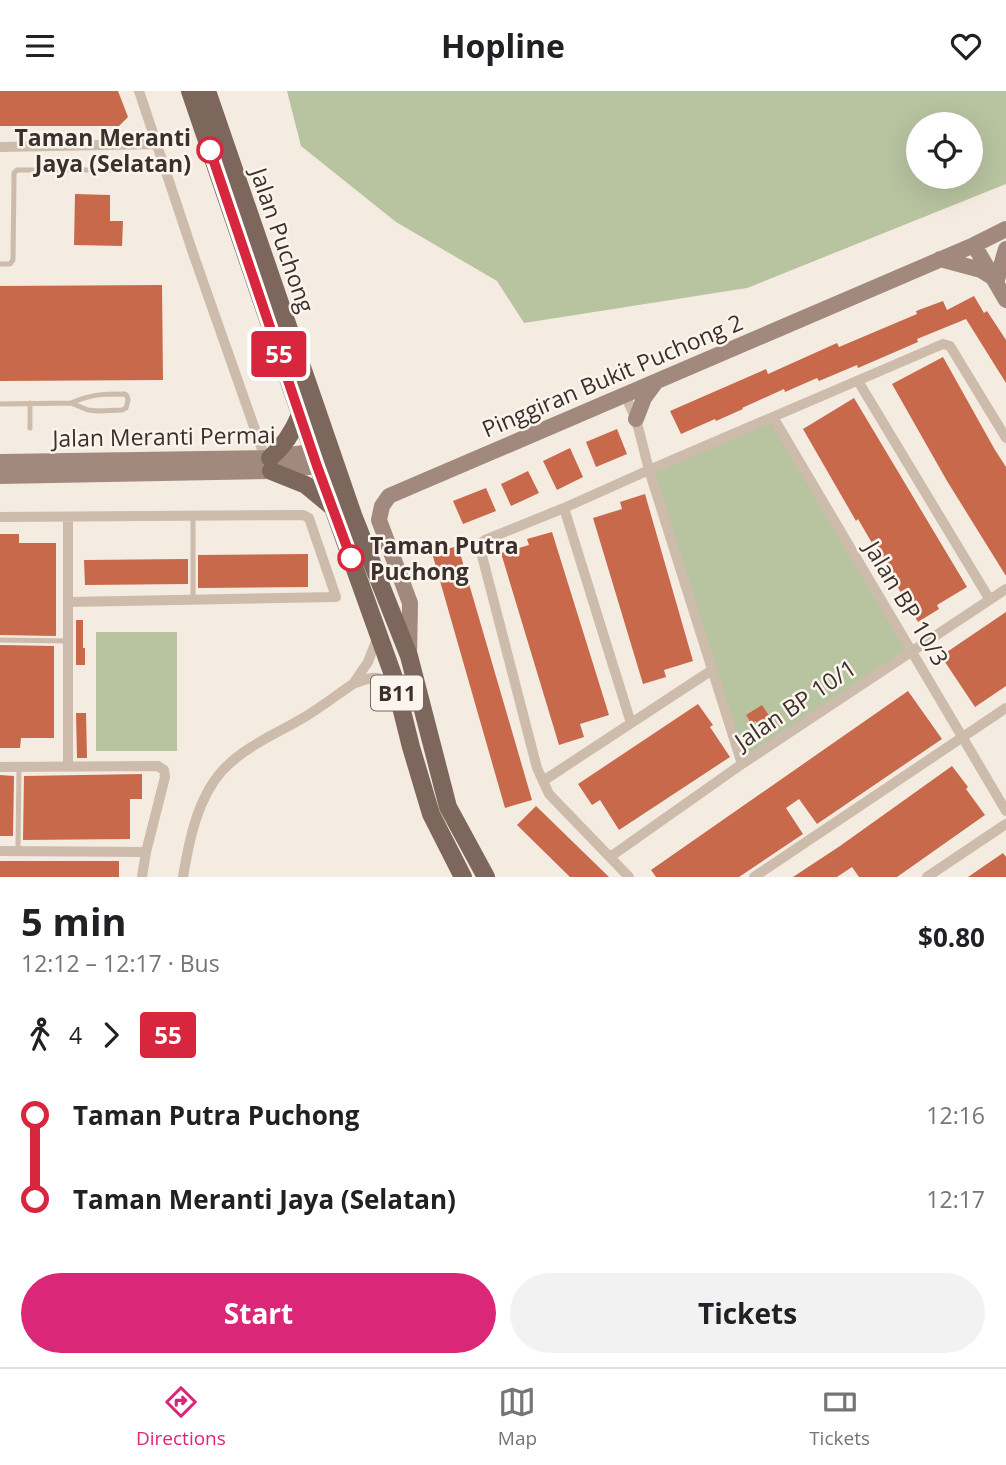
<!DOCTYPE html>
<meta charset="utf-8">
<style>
:root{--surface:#fff;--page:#f2f2f2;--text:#202124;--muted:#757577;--line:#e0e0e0;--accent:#db2777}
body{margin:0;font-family:"Open Sans",sans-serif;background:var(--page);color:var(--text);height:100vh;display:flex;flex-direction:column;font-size:26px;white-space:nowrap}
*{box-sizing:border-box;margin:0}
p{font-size:23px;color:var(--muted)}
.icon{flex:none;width:38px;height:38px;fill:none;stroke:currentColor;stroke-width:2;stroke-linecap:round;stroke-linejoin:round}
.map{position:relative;height:786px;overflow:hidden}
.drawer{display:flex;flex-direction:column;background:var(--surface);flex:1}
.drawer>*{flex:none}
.badge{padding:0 14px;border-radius:5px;font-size:24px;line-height:46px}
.fabs{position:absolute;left:906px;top:21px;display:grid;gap:14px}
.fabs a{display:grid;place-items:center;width:77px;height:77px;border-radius:50%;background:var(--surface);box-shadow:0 7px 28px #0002;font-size:35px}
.map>.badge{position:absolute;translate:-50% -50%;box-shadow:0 0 0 4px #fff}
.legs{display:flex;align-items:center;gap:10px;height:77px;padding:0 21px;font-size:23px}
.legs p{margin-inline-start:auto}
.summary{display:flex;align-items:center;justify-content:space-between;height:119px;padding:0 21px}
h1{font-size:38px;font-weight:700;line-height:52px}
.action{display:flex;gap:14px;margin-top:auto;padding:14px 21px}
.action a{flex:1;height:80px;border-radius:42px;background:var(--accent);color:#fff;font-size:28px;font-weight:700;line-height:80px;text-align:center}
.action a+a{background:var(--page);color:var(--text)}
ul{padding:0 21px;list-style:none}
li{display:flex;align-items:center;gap:24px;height:84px;font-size:26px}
li i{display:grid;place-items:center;width:10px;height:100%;margin:0 9px;background:currentColor}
li i::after{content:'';width:18px;height:18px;margin:-9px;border:5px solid;border-radius:50%;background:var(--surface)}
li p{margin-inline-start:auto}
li:first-child i{background:linear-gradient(#0000 50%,currentColor 0)}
li:last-child i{background:linear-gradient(currentColor 50%,#0000 0)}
header{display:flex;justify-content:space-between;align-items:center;height:91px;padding:0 21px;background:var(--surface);font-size:32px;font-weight:700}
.menu{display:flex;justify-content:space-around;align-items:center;height:98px;border-top:2px solid var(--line);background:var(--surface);font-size:19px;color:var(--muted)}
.menu a{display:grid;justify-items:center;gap:4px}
.menu .on{color:var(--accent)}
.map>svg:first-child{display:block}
.green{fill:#b8c4a0;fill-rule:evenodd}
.building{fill:#c8694b}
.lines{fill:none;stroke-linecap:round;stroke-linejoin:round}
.lane{stroke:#cdbbac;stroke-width:5}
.street{stroke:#cdbbac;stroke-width:10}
.secondary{stroke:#a18a7d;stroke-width:16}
.primary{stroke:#7d675c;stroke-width:18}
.line-1-casing{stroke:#fff;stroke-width:16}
.line-1{stroke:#d7263d;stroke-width:10}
.stop-1-dot{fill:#fff;stroke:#d7263d;stroke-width:3.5}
.labels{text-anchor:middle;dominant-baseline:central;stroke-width:5;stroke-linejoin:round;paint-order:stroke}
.shield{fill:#fbf5ee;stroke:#756b66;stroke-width:2}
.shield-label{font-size:21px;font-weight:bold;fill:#3b302b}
.stop-label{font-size:23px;font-weight:bold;fill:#3b302b;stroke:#fbf5ee;text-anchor:end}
.street-label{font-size:23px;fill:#3b302b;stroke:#fbf5ee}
</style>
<header><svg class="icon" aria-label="menu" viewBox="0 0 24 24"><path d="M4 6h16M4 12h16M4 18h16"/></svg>Hopline<svg class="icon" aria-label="heart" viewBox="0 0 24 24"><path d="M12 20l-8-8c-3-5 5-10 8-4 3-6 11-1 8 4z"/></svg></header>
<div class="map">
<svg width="1006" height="786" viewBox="0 0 1006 786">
<rect width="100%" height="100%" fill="#f4ebe1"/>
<path class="green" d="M287,0h719v93l-259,104 -223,35 -27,-42 -101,-59 -95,-76zM971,33v53h-52v-53z
M773,326l139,235 -170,112 -93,-294z
M96,541h81v119h-81z"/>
<path class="building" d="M0,0h118l10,26 -9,9h-119z
M75,103l35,1v26h13l-1,25 -48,-1z
M162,194l1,95 -163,1v-95z
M974,205l10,17 3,-2 19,29v43l-40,-64 -49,20 1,3 -60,26 -1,-3 -38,16 -2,-3 -32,14 -1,-3 -42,19 1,1 -27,12 -1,-2 -34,15 -11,-23 96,-42 2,5 69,-31 2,4 78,-33 -1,-3 27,-10 4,9z
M943,266l52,93 11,17v109l-59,-95 -55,-97z
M854,307l113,189 -30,18 2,4 -21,13 -60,-103 -2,2 -53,-92z
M617,338l10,25 -31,13 -10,-25z
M570,357l13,29 -26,13 -14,-29z
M528,380l11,22 -28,13 -10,-22z
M486,397l10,23 -33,13 -10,-23z
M645,403l48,167 -29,9 2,7 -23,7 -50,-166 29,-9 -2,-7z
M552,441l57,183 -29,9 4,13 -25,8 -58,-192 28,-8 -2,-6z
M0,443h19v9h37v93l-56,-1z
M458,455l74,254 -27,8 -73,-255z
M308,463v33l-110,1v-33z
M188,468v25l-103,1 -1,-25z
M1006,521v74l-31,21 -34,-51z
M76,529h7v28h2v17h-9z
M0,554l54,1v92h-33l-1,10h-20z
M908,600l34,48 -125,85 -18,-25 -13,9 17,26 -64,43h-83l-5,-7z
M698,613l15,21 -3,2 20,30 -111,73 -19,-30 -8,5 -14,-21z
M762,614l8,12 2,-1 5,8 -14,9 -7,-12 -5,2 -5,-8z
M76,622h10l1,45h-10z
M952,675l16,21 -2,2 19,26 -88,62h-38l-7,-10 -15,10h-44l47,-31z
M142,683v25h-12v40l-107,1 1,-64z
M0,684l14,1 -1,60h-13z
M536,715l73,71h-39l-53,-52z
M1003,762l3,4v20h-38z
M0,770h119v16h-119z"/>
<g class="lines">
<path class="lane" d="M0,173h10l3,-4 1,-82v-5l3,-3h105
M30,312v25
M0,313l71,-1 17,7 10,1 24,-1 4,-2 2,-8 -1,-4 -2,-2c-23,0 -33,0 -54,9
M193,424v85
M0,549l67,1
M18,760l1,-84"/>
<path class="street" d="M139,0l55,165 71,202
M0,56l157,-3
M858,290l132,219
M625,304l11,24 13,51 93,294
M773,326l233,394
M564,417l67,215
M0,426l303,-2 6,3 27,79 -268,5
M378,545l-10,26 -15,22c20,-7 27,-12 42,7
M0,676l158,-1 6,4 1,7 -19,75 -4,25
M68,676v-250
M543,690l169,-111
M0,760l146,1
M610,766l132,-93 264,-175
M183,786c6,-36 14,-78 39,-106 24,-26 57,-38 86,-56 16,-10 30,-21 45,-31
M629,786l-80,-83 -12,-26 -57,-220v-4l5,-4 79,-32 85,-38 294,-126 7,2 56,92
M754,786l252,-169
M927,786l79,-53"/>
<path class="secondary" d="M974,154l32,55
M940,168l41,11 11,7
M996,192l10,-34
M636,328l8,-21 11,-15
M0,371l270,-4 53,-8
M0,385l271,-5 47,-5 10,-3
M409,565l1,-53 -31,-83 3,-14 7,-10 585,-251 32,-16"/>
<path class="primary" d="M190,0l128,375 75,209 18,72 20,67 32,63
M207,0l146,424 56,141 39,151 38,70
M270,367c14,-12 23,-26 30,-43
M271,380l35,14 24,20"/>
</g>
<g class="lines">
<g class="line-1-casing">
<path id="line-1" d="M210,59l107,316 34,92"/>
</g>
<use href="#line-1" class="line-1"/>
</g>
<g class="stop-1-dot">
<circle cx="210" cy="59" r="12"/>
<circle cx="351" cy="467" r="12"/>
</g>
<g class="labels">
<rect class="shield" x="371" y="584.5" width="52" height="35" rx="5"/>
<g class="shield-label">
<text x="397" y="602">B11</text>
</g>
<g class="stop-label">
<text x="191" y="46">Taman Meranti<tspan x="191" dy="26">Jaya (Selatan)</tspan></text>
<text x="370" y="454" text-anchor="start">Taman Putra<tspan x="370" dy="26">Puchong</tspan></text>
</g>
<g class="street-label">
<text transform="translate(283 149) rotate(71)">Jalan Puchong</text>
<text transform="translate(612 284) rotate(-23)">Pinggiran Bukit Puchong 2</text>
<text transform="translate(164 345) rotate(-1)">Jalan Meranti Permai</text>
<text transform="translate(907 512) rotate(59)">Jalan BP 10/3</text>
<text transform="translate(795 613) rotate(-34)">Jalan BP 10/1</text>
</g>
</g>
</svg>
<div class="fabs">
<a><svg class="icon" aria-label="locate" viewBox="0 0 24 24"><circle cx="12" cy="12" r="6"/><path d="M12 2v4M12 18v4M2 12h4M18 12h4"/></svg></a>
</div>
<b class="badge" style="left:279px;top:263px;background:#d7263d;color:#fff">55</b>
</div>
<section class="drawer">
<div class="summary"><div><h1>5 min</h1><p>12:12 – 12:17 · Bus</p></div><b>$0.80</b></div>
<div class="legs"><svg class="icon" aria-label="walk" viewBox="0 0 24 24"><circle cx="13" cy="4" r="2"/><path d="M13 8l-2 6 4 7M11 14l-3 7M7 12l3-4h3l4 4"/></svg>4<svg class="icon" aria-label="forward" viewBox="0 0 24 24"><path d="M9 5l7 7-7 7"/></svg><b class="badge" style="background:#d7263d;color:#fff">55</b></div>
<ul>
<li><i style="color:#d7263d"></i><b>Taman Putra Puchong</b><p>12:16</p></li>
<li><i style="color:#d7263d"></i><b>Taman Meranti Jaya (Selatan)</b><p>12:17</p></li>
</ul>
<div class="action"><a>Start</a><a>Tickets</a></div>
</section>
<nav class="menu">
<a class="on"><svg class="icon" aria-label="directions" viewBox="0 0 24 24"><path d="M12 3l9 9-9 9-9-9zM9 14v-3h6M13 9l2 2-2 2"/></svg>Directions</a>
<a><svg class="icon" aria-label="map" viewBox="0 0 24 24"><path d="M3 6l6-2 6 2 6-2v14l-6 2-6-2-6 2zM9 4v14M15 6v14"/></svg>Map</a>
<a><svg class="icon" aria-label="tickets" viewBox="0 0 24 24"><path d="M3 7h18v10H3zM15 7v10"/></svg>Tickets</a>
</nav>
